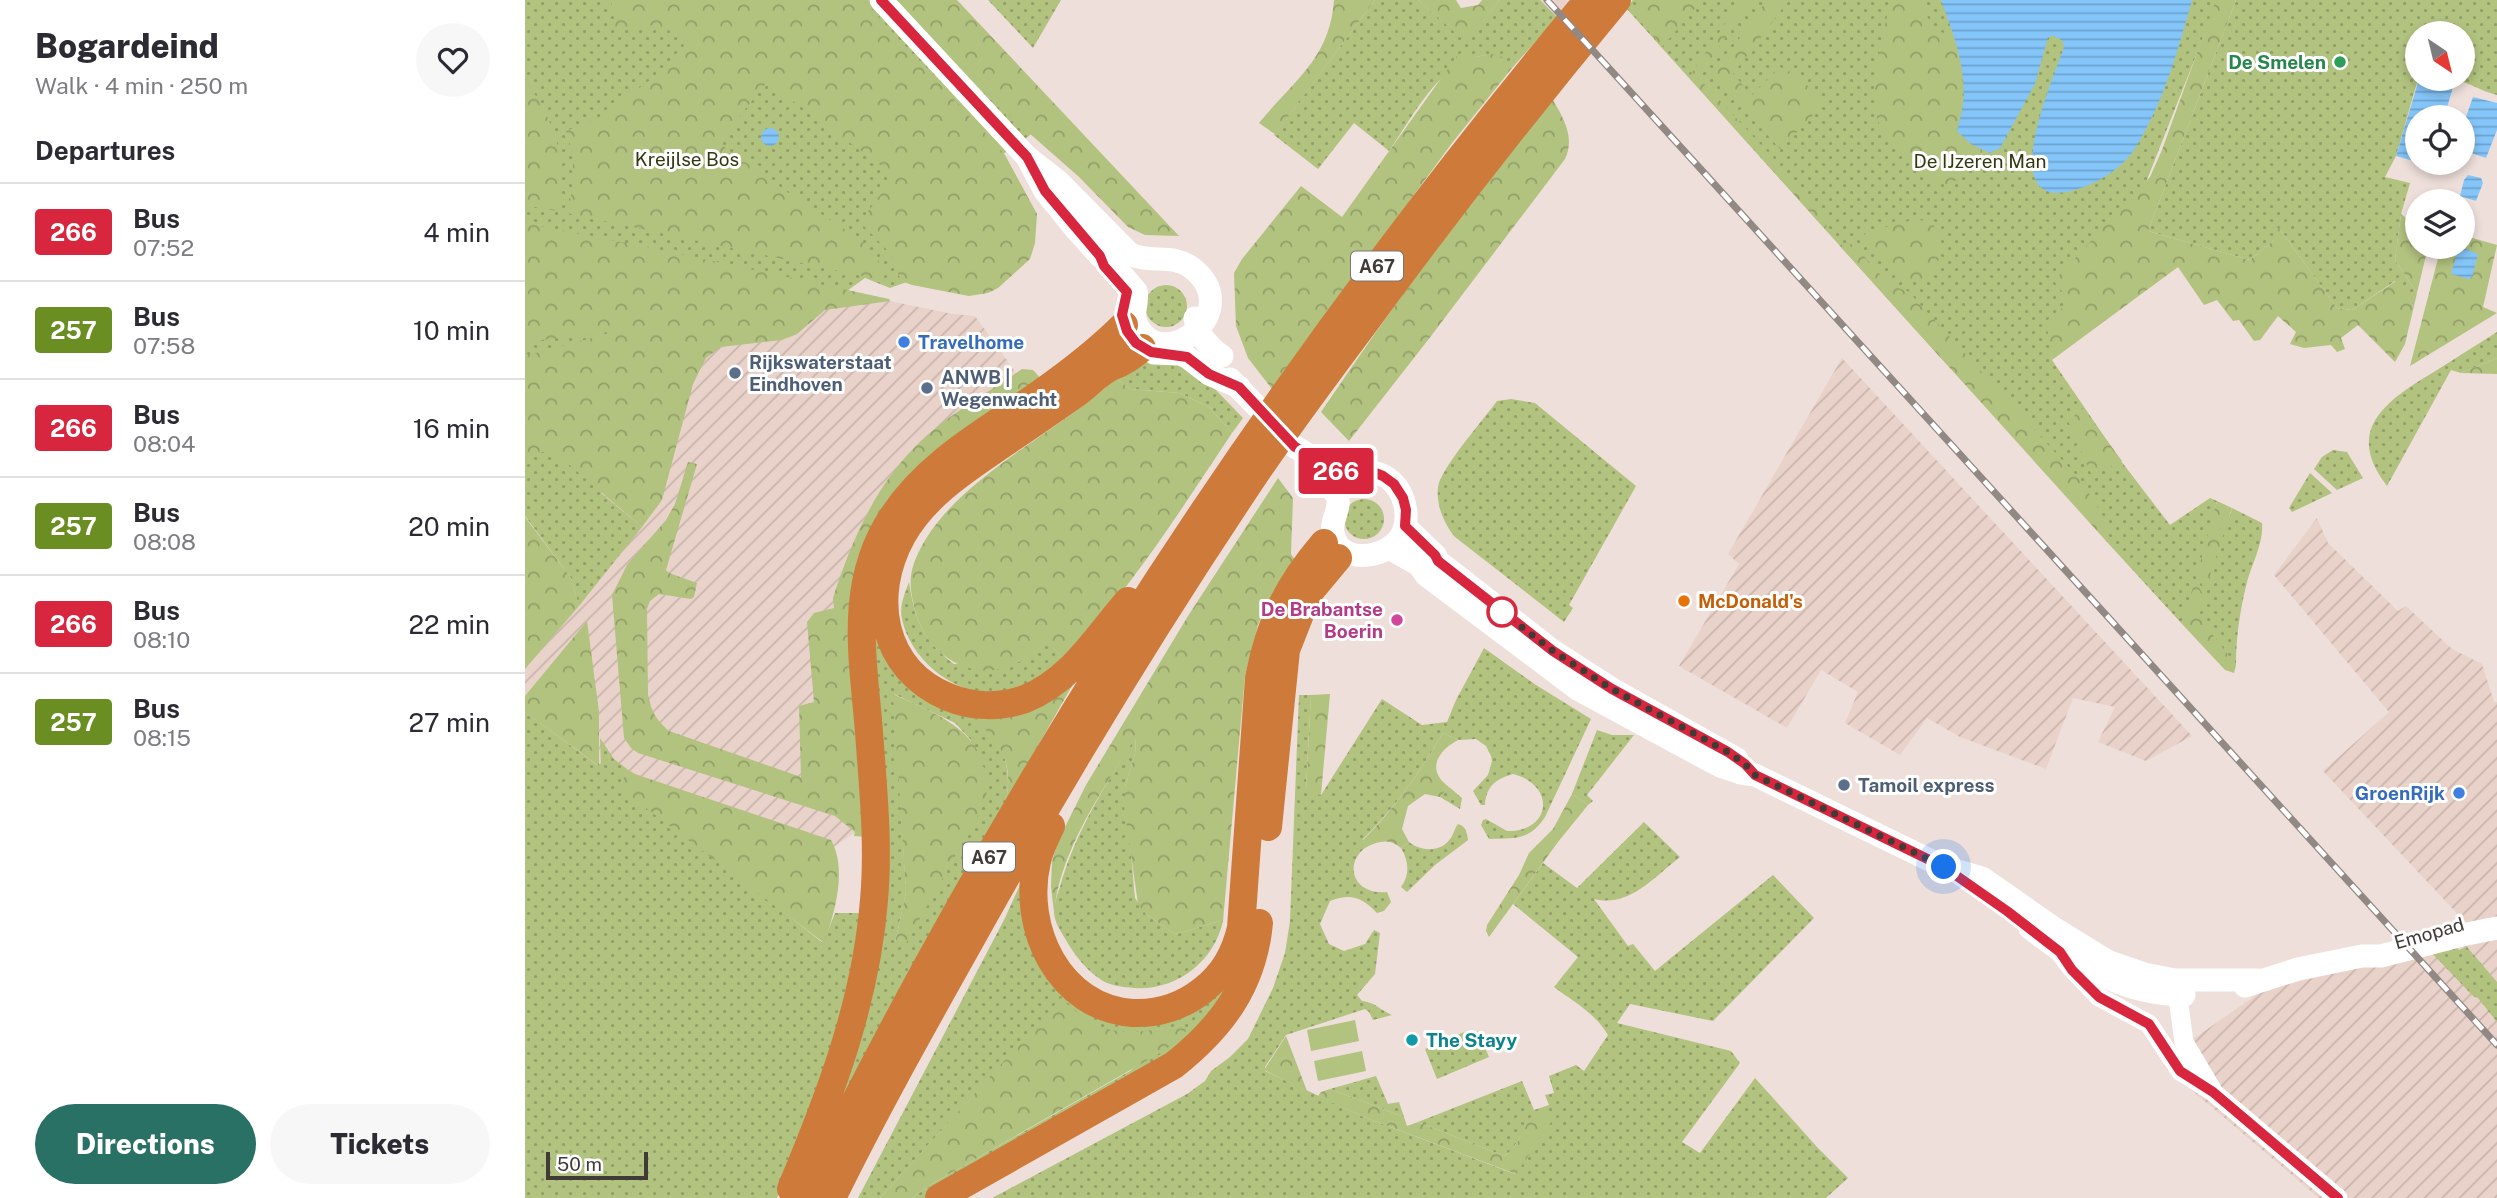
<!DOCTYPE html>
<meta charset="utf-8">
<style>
:root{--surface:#fff;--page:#f7f7f7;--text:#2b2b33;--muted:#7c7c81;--line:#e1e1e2;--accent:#297065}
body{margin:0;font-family:"Public Sans",sans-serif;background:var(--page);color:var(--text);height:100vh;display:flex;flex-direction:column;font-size:26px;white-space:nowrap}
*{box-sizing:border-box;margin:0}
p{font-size:23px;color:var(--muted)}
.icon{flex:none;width:38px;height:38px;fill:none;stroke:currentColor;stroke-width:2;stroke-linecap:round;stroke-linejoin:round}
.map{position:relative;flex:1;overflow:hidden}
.panel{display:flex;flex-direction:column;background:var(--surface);width:525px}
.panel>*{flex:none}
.badge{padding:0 14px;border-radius:5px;font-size:24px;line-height:46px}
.needle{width:46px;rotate:145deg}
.buttons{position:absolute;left:1880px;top:21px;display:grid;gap:14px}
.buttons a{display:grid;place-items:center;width:70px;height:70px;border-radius:50%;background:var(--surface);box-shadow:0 4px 10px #0003;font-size:35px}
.scale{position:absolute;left:21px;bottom:18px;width:102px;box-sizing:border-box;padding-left:7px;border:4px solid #413b38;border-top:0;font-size:19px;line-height:24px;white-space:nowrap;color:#413b38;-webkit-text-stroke:5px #fff;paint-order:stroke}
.you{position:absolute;width:35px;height:35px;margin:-18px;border:5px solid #fff;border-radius:50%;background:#1a73e8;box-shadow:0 0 0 10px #1a73e833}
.map>.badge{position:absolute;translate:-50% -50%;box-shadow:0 0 0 4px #fff}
h2{padding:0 35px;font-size:26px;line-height:63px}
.round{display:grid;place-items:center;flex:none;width:74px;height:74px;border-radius:37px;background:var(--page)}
.head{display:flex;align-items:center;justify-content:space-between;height:119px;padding:0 35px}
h1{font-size:33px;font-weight:800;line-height:52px}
.primary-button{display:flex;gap:14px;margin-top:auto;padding:14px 35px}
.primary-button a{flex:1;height:80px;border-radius:42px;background:var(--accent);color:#fff;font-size:28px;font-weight:800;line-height:80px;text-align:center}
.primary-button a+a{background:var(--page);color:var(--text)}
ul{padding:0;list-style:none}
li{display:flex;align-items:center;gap:21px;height:98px;padding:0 35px;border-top:2px solid var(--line)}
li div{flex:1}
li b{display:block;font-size:26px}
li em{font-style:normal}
li .badge{min-width:77px;font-weight:700;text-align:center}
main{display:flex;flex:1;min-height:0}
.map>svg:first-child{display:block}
.industrial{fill:url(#industrial-furrows)}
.built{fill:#e9d2c9}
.green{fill:url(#green-dots);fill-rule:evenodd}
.forest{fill:url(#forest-crowns)}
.pitch{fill:#b2c27f}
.water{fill:url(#water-rules)}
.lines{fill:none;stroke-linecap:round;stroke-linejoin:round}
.tertiary{stroke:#fff;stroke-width:19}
.secondary{stroke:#fff;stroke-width:23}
.motorway{stroke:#ce7a3b;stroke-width:28}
.rail-casing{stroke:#928884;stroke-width:7}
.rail{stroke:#fff;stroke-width:4.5;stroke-dasharray:13;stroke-linecap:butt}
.line-casing{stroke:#fff;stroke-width:16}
.line{stroke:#d7263d;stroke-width:10}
.walk{stroke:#413b38;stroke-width:7;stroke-dasharray:0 12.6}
.leisure-dot{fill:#2e9e5b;stroke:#fff;stroke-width:2.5}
.shop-dot{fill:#3f7fe0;stroke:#fff;stroke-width:2.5}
.service-dot{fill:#5c6f8a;stroke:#fff;stroke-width:2.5}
.food-dot{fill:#e8710a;stroke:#fff;stroke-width:2.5}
.stop-dot{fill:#fff;stroke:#d7263d;stroke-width:3.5}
.hotel-dot{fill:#d1479c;stroke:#fff;stroke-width:2.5}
.culture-dot{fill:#0f9aa8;stroke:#fff;stroke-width:2.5}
.labels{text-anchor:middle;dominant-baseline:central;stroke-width:6;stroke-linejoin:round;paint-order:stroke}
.shield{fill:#fff;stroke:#7a7674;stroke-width:2}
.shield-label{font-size:18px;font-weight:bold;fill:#413b38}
.leisure-label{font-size:19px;font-weight:bold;fill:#27864d;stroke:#fff;text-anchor:end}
.park-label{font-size:19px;fill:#323911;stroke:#fff}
.shop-label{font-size:19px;font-weight:bold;fill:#366cbe;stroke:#fff;text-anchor:start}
.service-label{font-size:19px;font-weight:bold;fill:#4e5e75;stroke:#fff;text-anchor:start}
.food-label{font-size:19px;font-weight:bold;fill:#c56008;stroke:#fff;text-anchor:start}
.hotel-label{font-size:19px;font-weight:bold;fill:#b23c85;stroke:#fff;text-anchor:end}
.street-label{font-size:19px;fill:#413b38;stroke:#fff}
.culture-label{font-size:19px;font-weight:bold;fill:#0d838f;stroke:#fff;text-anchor:start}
</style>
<main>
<section class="panel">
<div class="head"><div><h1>Bogardeind</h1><p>Walk · 4 min · 250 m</p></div><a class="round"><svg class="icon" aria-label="heart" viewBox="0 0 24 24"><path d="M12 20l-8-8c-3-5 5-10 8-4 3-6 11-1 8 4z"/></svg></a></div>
<h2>Departures</h2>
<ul>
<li><span class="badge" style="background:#d7263d;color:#fff">266</span><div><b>Bus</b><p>07:52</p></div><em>4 min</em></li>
<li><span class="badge" style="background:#6b8e23;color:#fff">257</span><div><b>Bus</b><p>07:58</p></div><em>10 min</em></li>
<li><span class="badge" style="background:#d7263d;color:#fff">266</span><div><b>Bus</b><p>08:04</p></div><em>16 min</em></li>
<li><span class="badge" style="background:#6b8e23;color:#fff">257</span><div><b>Bus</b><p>08:08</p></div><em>20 min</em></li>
<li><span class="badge" style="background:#d7263d;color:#fff">266</span><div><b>Bus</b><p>08:10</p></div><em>22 min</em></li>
<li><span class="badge" style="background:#6b8e23;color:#fff">257</span><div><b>Bus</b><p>08:15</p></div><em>27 min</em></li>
</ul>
<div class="primary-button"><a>Directions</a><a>Tickets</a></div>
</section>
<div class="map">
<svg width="1972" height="1198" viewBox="0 0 1972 1198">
<defs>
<pattern id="industrial-furrows" width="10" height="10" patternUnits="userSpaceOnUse" patternTransform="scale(1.75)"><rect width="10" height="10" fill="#e9d2c9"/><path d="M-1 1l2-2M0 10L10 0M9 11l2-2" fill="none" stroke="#c9b5ad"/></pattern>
<pattern id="green-dots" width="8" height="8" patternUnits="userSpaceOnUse" patternTransform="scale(1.75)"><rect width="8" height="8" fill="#b2c27f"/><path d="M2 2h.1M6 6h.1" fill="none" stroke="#929f69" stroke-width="1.8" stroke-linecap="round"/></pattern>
<pattern id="forest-crowns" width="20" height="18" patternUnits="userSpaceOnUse" patternTransform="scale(1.75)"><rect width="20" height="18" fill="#b2c27f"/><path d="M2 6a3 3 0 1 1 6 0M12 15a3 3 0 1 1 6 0" fill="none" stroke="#929f69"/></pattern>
<pattern id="water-rules" width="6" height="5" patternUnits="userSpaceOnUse" patternTransform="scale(1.75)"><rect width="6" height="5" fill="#85c6fa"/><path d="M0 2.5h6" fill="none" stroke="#6ea2cb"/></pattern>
</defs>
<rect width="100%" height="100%" fill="#eedfda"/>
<path class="industrial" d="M355,299l73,15 22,2 41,57 -9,19 -104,89 -43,348 -32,22 -303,-112v-87l151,-340z
M1317,358l350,378 -46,25 -48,-19 17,-35 -42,-9 -27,71 -86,-32 -33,-19 -27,37 -55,-32 13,-31 -37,-22 -34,58 -108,-62 60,-102 -11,-10z
M1792,518l11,25 70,68 8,-5 46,43 30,15 12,38h3v496h-178l-156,-132 20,-20 82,-57 144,-32 23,-2 51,-14 -160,-170 66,-59 -115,-137z"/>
<path class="built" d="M1015,0h26l3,3 -12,14z"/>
<path class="green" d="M0,0h430l95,121 -58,41 -19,96 -83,30 -25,-10 -46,33 -84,3 -134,179 41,34 -63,79 -8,-28 -46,-62z
M463,0h73l-28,48z
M850,0h43l49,42 32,-42h41l17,17 -45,51c-9,-13 -16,-14 -32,-12 -41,7 -68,62 -91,95l-35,-28 -36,46 -44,-34z
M1108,0h585l-109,276 -58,75 1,9 69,101 49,64 40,-27 7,3 -2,8 15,7 2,-8 30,15c2,19 -10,41 -15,59 -7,28 -11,55 -11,83l-53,-44 -1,3 -75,-82 -1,-5 -168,-182 -312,-347z
M1711,0h261v95c-16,-4 -27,-12 -43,-16h8v-46h-45l1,46 -22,77 -11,21 25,6 -9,31 -6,46 22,33 -3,13 -19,-25 -43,29 -15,-2 -58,-80 -5,12 -24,20 -102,-29z
M620 306a21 21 0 1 1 42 0a21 21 0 1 1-42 0Z
M1972,332v26l-36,15 -10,-3 -64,116c-45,-58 2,-87 50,-116 20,-13 40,-25 60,-38z
M613,362h40l35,25 30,31 -11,15 -23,-26 -30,-14 -49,-4 -14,-11z
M986,399l24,4 101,83 -67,119 4,3 -9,14 -109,-85c-11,-13 -19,-32 -17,-50 2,-18 46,-68 59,-86z
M1808,450l14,2 16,26 -26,12 -23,-21 8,-12z
M1785,473l22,20 -40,19 -3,-4z
M819 519a20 20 0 1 1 40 0a20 20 0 1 1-40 0Z
M384,582c6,38 13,57 45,82l71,-6 19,-20 20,21c-20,17 -41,30 -67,33 -42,5 -87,-33 -95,-73 -3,-13 3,-26 7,-37z
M348,627c23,31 57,56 87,81 13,10 31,21 39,36 9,17 11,39 7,58l-158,288 -27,44 38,-110zM369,694l61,29 16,17 -76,203 11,-51z
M959,648l52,37 55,34 -46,98c-16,24 -30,21 -56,22l-8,-14 2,-5 3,-1 21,12c45,1 49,-46 6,-57 -17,5 -27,12 -28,31h-4l-8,-14 15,-16 4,-14 -1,-5 -5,-10 -10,-7 -18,1 -15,-7c-23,39 -48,75 -80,106l2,9c-23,18 -9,48 22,44l4,10 -7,9 -7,2c-15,-16 -27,-20 -47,-12l-10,23 9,20 15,7 21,-7 9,-14 6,3 -5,41 -18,21 5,6c13,1 18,9 30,14l-19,5 -4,-8 -4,-3 -79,26 -21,32v4l99,46 151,57 40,-59 -26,8 -17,27 -8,6 -86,-34 104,-41 12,29 15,-5 -4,-10 9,-2 -5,-17 27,-11 8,6 24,-36c-13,-22 -34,-33 -54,-48l24,-30 -65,-53 30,-41 34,25 67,-66 36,35c-26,20 -51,51 -86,42l34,47 5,-2 22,27 118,-96 41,43 -101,103 -83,-17 -13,19 114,28 9,12 -58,79 18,11 55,-75 62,69 31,31 -22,20h-834l195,-104 18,-13 6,-10 19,-14 18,-18 25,-51 12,-35 5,-32 9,-226h12l-5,94 15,6 61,-96 40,26 25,-3 9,-22z
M0,712l72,53 4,-1 -1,-26 14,21 13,10 -6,15 202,159 12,-30h30l-7,41 -48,165 -33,79h-252z
M1072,730l15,5h22l-47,60 6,6 -5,4 -16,-11z
M611,736l-1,18 -10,33 10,111 11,16 29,20c17,-3 31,-11 48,-13 -9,41 -47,70 -89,67 -10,-1 -22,-2 -31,-7 -15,-9 -27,-24 -36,-39 -5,-9 -12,-18 -13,-29 0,-9 3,-18 6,-26 15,-55 46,-103 76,-151z
M924,787l13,11 -2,11 -20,-12z
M933,824c8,2 9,9 10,16l-33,25 -28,27 -6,-5c9,-12 8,-26 0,-39l8,-6c11,9 32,11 41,-3 4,-5 4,-10 8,-15z
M504,865l8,74 92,78 121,-61 -58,90 -262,152h-18l23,-16 195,-111 54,-46c-55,10 -81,16 -123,-26l-181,199h-22l147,-280z
M1927,942l7,8 8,-3 30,35v40l-19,-24 -5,-2 -45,-47z
M944,1030l2,4 7,-3 11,26 -52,22 -12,-30z
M851,1076l12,28 11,-2 5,15 -74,-28z"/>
<path class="forest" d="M86,0h252l142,155 32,59 -2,29 -5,16 -32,29 -10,5 -19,3 -57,-11 -11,-4 -11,-28 -30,-31 28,-37 -1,-10 -4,-8 -116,-85 -45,56 -2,6 73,52 64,41 19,18 5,12 -1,8 -8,3 -305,-65c8,-27 9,-55 -1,-82l33,-13 75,-56 9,-9 1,-12 -11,-13 -6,3 -13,-6 -38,6z
M374,0h58l222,236 -34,-1 -17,-8 -49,-50 -67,-59z
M809,0h41l-100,134 -16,-11c34,-42 71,-64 75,-123z
M893,0h38l5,8 17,-3 4,-5h17l-32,43z
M1115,0h62l-40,47 -31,-37z
M1216,0h11l-54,77 130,140 -2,13 -137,-153z
M1242,0h22l-56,74 19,21 28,-28 22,11 20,28 -42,43 -67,-74z
M1366,0h30c6,18 11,33 33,36 11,33 11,62 3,95l14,13 13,7 -12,15 -22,19c-17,-1 -28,-12 -40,-24 -10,-10 -23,-21 -29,-33 -17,-34 2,-92 10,-128z
M1691,0h20l-88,231 102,29 24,-20 1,-12h4l58,80 15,2 44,-29 18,25 -9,38 -10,18 -37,-37 -17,13 4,11 -8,3 -6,-7 -27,3 -14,-4 6,-12 -18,-16 -18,24 -6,1 -15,-21 -6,1 -16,-21 -13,5 -26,-38 -126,93 -6,-39 24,-19 -16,-21 96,-104 12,-27z
M969,54l11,4 7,10 -60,75 -180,246 -24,-31 -12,-32 -2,-53 8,-14 59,-73 41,31 115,-161 10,2z
M0,79c29,43 45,80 31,132l-31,-6z
M1028,100c11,19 22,38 12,59l-137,181 -79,101 -28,-29c72,-107 149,-212 232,-312z
M1876,214l16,13v20h11l-11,46 -22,-33z
M1387,220c5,0 12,0 16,2 23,10 10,45 1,60l-22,-1 -45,-44 5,-5z
M0,223l146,29 218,47 1,2 -65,9 -28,24 -15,6 -61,7 -15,11 -13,26 -31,116 -20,27 -76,-65 -22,-10 -19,1v-97l93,-25 -93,11z
M1937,235l35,10 -14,62 14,6 -87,53 31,-119h21z
M1329,244c14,16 33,44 54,47l174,191 24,39 1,21 -268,-297z
M1972,358v16l-36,-1z
M497,369l11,1 13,14 -166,148 -12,305 -14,-1 1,-4 -20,-16 -197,-63 -7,-5 -7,-10 -12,-143 15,-30 39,-45 9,-16 13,-42 9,2 -31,106 3,3 28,10 -3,14 -3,2 -32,-5 -9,7 -3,8 1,85c4,19 7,24 21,37l132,46 -2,-71 15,-4 -7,-80 7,-9 20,-5 -1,-10c17,-53 41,-110 81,-150 31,-32 72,-54 108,-79z
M591,378l14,11 49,4 30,14 23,26c-52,78 -102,158 -168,226l-20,-20c-40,55 -113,33 -129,-29 -5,-20 -7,-33 1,-52 33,-78 141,-123 200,-180z
M1558,408l39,53 -30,15 -24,-55z
M753,478l15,20 -2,56 7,11 -32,40 -8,20 -13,51 -22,245c-17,2 -31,10 -48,13l-29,-20 -8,-10 -14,-98 1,-19 10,-33 1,-17c-32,51 -76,113 -82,175l-3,-25 1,-26 7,-22 27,-54 102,-169z
M1692,501l15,7 -27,83 -8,-17z
M0,517l46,61 8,28 -54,63z
M1670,581l9,15 -5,21 37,48 -2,8 -9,-3 -43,-46z
M62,621l12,91v54l-74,-54v-16z
M556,670l-75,132c9,-48 -11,-67 -46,-94z
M368,694c52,24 99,39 93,107l-82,146 -2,1 -7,-5 11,-51z
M805,694l-9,101 -15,-5 5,-95z
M918,733l15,7c-21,11 -32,31 -9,47l-9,10 -15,-3 -17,12 -6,23 7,13 -8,6c-12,-10 -23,-7 -36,0l-2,-8c32,-32 57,-68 80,-107z
M102,769l8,5 196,66c17,30 3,74 -7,103l-199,-151 -4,-8z
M1047,794l16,11 -30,37 -69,95 -3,-6 1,-6 32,-50 10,-22 24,-24z
M536,998c42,43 68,36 123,27l2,6 -6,8 -20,14 -225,129 -23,16h-32z
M761,1036l21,55 -43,-21z
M805,1089l74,28 3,9 11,-4 86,34c23,-13 17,-51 52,-41l-40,59 -152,-57 -46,-21 3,-4z"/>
<path class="pitch" d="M830,1020l4,21 -48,10 -4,-21z
M837,1051l4,20 -48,10 -4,-20z"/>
<path class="water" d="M1416,0h251c-14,50 -28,101 -55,145 -13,22 -35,36 -59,44 -87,28 -25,-109 -14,-142l-2,-7 -8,-4 -6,1 -13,47 -35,64 -10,5 -19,-9 -14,-13c2,-9 5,-18 6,-27 4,-35 -10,-71 -22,-104z
M1894,79h35l1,2 -11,36h-27v45l-21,-6z
M1948,97l24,6v27l-11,28 -24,-8v-22z
M236 137a9 9 0 1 1 18 0a9 9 0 1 1-18 0Z
M1943,175l13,3 2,5 -7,18 -16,-5 4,-16z
M1936,247l17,7 -6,23 -3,2 -18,-5 7,-25z"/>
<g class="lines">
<path class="tertiary" d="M1535,953l12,16 27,28 50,27 31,47 33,21 125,106
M1651,983l8,59 29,49"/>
<path class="secondary" d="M356,0l146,157 31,24 72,73c21,10 42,-1 62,14 55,43 -28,106 -54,59 -8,-13 1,-23 -2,-36l-26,-30 -10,-5 -26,-29 -29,-36 -18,-34
M670,318c2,15 14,30 27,38
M629,353l26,1 7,3 22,17 30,13
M705,379l49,50
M770,447c13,7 28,19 41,24 12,5 25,-1 37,1 28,5 41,41 28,64 -14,23 -62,30 -68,-3 -3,-12 9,-26 4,-37 -5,-9 -18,-21 -28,-24
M880,526l30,29 3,6 115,90 59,38 125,70
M864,548l30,17 7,10 153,115 141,76 21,7 14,2 189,92 38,11 70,49 57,35 35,12 31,6h83
M1505,928c46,36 93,67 154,67
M1720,986l53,-17 64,-13h19l81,-21 35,-7"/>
<path class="motorway" d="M603,601c-32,36 -56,79 -103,98 -25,9 -53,8 -77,-2 -67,-28 -79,-101 -46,-161 23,-41 63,-66 101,-92 25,-17 50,-34 74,-51 11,-8 23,-21 34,-26 12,-4 21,-11 31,-19
M526,826c-6,12 -11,23 -14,35 -16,67 22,147 96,152 25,1 50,-7 70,-23 21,-17 32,-36 38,-62l18,-250c11,-56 28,-92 65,-135
M743,827l18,-177 22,-56 30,-36
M266,1189c39,-93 75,-187 83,-289 5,-56 -1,-112 -5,-168 -6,-75 -21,-149 24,-216 37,-55 92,-84 145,-121 30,-21 60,-44 86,-70
M282,1198c210,-429 475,-832 781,-1198
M307,1198c41,-84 87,-166 133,-248 91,-164 188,-324 293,-480 34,-50 70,-98 106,-146 81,-111 165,-218 253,-324
M414,1198l235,-133c48,-38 79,-80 85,-142"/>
<g class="rail-casing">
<path id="rail" d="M1022,0l950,1045"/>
</g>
<use href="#rail" class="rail"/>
</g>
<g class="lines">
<g class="line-casing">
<path id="line" d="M356,0l146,157 18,34 55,65 4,10 23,26 -5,23 5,16 9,12 15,9 36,5 22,17 30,13 56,60 21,10 14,11 14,5 29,-1 10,4 11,8 9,14 3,12 -1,16 30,29 3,6 115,90 59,38 116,63 17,12 10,11 189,92 63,44 53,41 12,18 27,27 50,27 31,47 33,21 125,106"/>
</g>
<use href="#line" class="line"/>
<path class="walk" d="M977,612l51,39 59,38 116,63 17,12 10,11 189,92"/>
</g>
<circle class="leisure-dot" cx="1815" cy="62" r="7"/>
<g class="shop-dot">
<circle cx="379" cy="342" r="7"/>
<circle cx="1934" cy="793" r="7"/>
</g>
<g class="service-dot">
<circle cx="210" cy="373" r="7"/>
<circle cx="402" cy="388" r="7"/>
<circle cx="1319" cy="785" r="7"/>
</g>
<circle class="food-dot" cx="1159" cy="601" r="7"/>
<circle class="stop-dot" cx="977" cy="612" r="14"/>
<circle class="hotel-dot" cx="872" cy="620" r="7"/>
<circle class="culture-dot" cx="887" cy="1040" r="7"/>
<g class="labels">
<g class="shield">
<rect x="826" y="251.5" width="52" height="29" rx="5"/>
<rect x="438" y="842.5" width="52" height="29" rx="5"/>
</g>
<g class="shield-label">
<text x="852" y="266">A67</text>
<text x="464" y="857">A67</text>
</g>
<g class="leisure-label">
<text x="1801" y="62">De Smelen</text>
</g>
<g class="park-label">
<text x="162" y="159">Kreijlse Bos</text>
<text x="1455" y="161">De IJzeren Man</text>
</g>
<g class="shop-label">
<text x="393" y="342">Travelhome</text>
<text x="1920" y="793" text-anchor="end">GroenRijk</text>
</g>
<g class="service-label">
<text x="224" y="362">Rijkswaterstaat<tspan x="224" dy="22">Eindhoven</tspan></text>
<text x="416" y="377">ANWB |<tspan x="416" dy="22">Wegenwacht</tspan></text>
<text x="1333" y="785">Tamoil express</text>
</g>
<g class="food-label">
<text x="1173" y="601">McDonald's</text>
</g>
<g class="hotel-label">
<text x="858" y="609">De Brabantse<tspan x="858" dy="22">Boerin</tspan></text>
</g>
<g class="street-label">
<text transform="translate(1904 933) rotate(-16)">Emopad</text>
</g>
<g class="culture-label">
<text x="901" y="1040">The Stayy</text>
</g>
</g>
</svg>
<div class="buttons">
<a><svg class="needle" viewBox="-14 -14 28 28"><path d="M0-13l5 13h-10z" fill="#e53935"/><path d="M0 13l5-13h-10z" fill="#7c7c81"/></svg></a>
<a><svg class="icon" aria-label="locate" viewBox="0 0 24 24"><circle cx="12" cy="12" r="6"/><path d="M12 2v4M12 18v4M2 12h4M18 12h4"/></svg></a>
<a><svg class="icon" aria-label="layers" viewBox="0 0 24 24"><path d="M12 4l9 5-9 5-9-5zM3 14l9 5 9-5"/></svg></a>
</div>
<div class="scale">50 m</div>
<div class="you" style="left:1419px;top:867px"></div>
<b class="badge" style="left:811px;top:471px;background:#d7263d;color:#fff">266</b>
</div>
</main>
